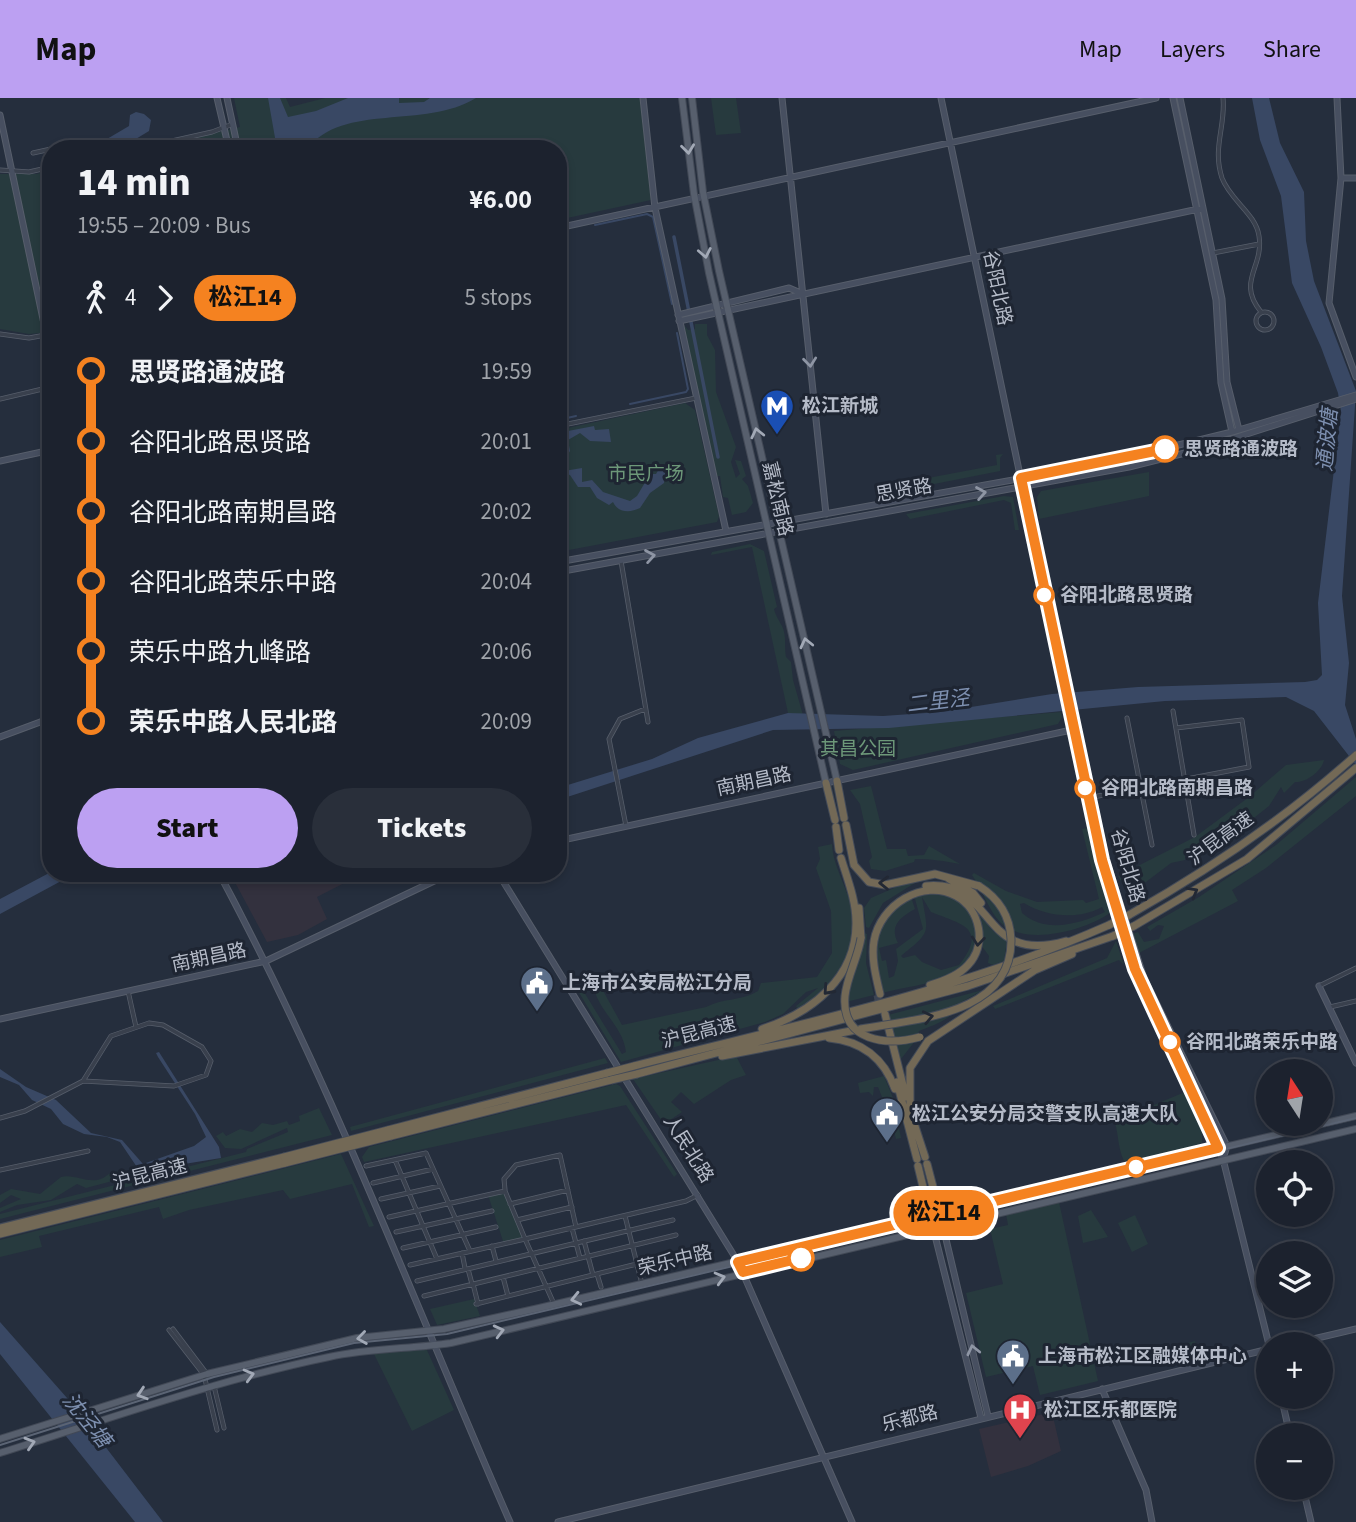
<!DOCTYPE html>
<meta charset="utf-8">
<style>
:root{--surface:#1c222e;--page:#292f3a;--text:#f1f3f6;--muted:#a0a4aa;--line:#3a3f4a;--accent:#bca0f2}
body{margin:0;font-family:"Source Sans 3","Noto Sans SC",sans-serif;background:var(--page);color:var(--text);height:100vh;display:flex;flex-direction:column;font-size:26px;white-space:nowrap}
*{box-sizing:border-box;margin:0}
p{font-size:23px;color:var(--muted)}
.icon{flex:none;width:38px;height:38px;fill:none;stroke:currentColor;stroke-width:2;stroke-linecap:round;stroke-linejoin:round}
.map{position:relative;flex:1;overflow:hidden}
.drawer{position:absolute;left:42px;top:42px;width:525px;height:742px;display:flex;flex-direction:column;background:var(--surface);border-radius:28px;box-shadow:0 4px 10px #0003,0 0 0 2px var(--line)}
.drawer>*{flex:none}
.badge{padding:0 14px;border-radius:23px;font-size:24px;line-height:46px}
.needle{width:46px;rotate:348deg}
.buttons{position:absolute;left:1256px;top:961px;display:grid;gap:14px}
.buttons a{display:grid;place-items:center;width:77px;height:77px;border-radius:50%;background:var(--surface);box-shadow:0 4px 10px #0003,0 0 0 2px var(--line);font-size:35px}
.map>.badge{position:absolute;translate:-50% -50%;box-shadow:0 0 0 4px #fff}
.legs{display:flex;align-items:center;gap:10px;height:77px;padding:0 35px;font-size:23px}
.legs p{margin-inline-start:auto}
.overview{display:flex;align-items:center;justify-content:space-between;height:119px;padding:0 35px}
h1{font-size:38px;font-weight:800;line-height:52px}
.cta{display:flex;gap:14px;margin-top:auto;padding:14px 35px}
.cta a{flex:1;height:80px;border-radius:42px;background:var(--accent);color:#111;font-size:28px;font-weight:800;line-height:80px;text-align:center}
.cta a+a{background:var(--page);color:var(--text)}
ul{padding:0 35px;list-style:none}
li{display:flex;align-items:center;gap:24px;height:70px;font-size:26px}
li i{display:grid;place-items:center;width:10px;height:100%;margin:0 9px;background:currentColor}
li i::after{content:'';width:18px;height:18px;margin:-9px;border:5px solid;border-radius:50%;background:var(--surface)}
li p{margin-inline-start:auto}
li:first-child i{background:linear-gradient(#0000 50%,currentColor 0)}
li:last-child i{background:linear-gradient(currentColor 50%,#0000 0)}
header{display:flex;align-items:center;gap:42px;box-sizing:border-box;height:98px;padding:0 35px;background:var(--accent);color:#111}
header strong{font-size:33px}
nav{display:flex;gap:38px;margin-inline-start:auto;font-size:24px}
.map>svg:first-child{display:block}
.medical{fill:#33313e}
.green{fill:#273a3e;fill-rule:evenodd}
.water{fill:#394864}
.lines{fill:none;stroke-linecap:round;stroke-linejoin:round}
.stream{stroke:#394864;stroke-width:2}
.canal{stroke:#394864;stroke-width:3.5}
.highway-tunnel{stroke:#3b4352;stroke-width:7;stroke-dasharray:7 3.5;stroke-linecap:butt}
.street-casing{stroke:#575e6b;stroke-width:5}
.secondary-casing{stroke:#575e6b;stroke-width:7}
.primary-casing{stroke:#424956;stroke-width:8}
.highway-casing{stroke:#444b58;stroke-width:9}
.street{stroke:#39404d;stroke-width:3.5}
.secondary{stroke:#474f60;stroke-width:5}
.primary{stroke:#575f6d;stroke-width:6}
.highway{stroke:#736956;stroke-width:7}
.tram{stroke:#5b6474;stroke-width:2}
.highway-bridge-casing{stroke:#444b58;stroke-width:9;stroke-linecap:butt}
.highway-bridge{stroke:#736956;stroke-width:7}
.oneway{stroke:#a2a9b6}
.oneway2{stroke:#8e95a4}
.oneway3{stroke:#222834}
.line-1-casing{stroke:#fff;stroke-width:16}
.line-1{stroke:#f58220;stroke-width:10}
.stop-1-dot{fill:#fff;stroke:#f58220;stroke-width:3.5}
.labels{text-anchor:middle;dominant-baseline:central;stroke-width:6;stroke-linejoin:round;paint-order:stroke}
.street-label{font-size:19px;fill:#b5bbc8;stroke:#1e2532}
.poi-label{font-size:19px;font-weight:bold;fill:#b5bbc8;stroke:#1e2532;text-anchor:start}
.stop-label{font-size:19px;font-weight:bold;fill:#b5bbc8;stroke:#1e2532;text-anchor:start}
.park-label{font-size:19px;fill:#6d9879;stroke:#1e2532}
.water-label{font-size:21px;font-style:italic;fill:#7d8faf;stroke:#1e2532}
</style>
<header>
<strong>Map</strong>
<nav><a>Map</a><a>Layers</a><a>Share</a></nav>
</header>
<div class="map">
<svg width="1356" height="1424" viewBox="0 0 1356 1424">
<rect width="100%" height="100%" fill="#252e3d"/>
<path class="medical" d="M230,775h121l3,5 -37,19 10,22 -29,16 -31,7z
M1052,1314l9,39 -33,15 -37,11 -12,-48z"/>
<path class="green" d="M234,0h52l4,9 35,-9h315l11,102 -93,20v-71h-411l93,-22z
M711,0h25l5,35 -25,2z
M51,71v163l-22,2 -29,-5v-155h37z
M695,226h12v11l8,15 1,42 20,55 -5,15 5,16 4,-4 -5,-14 6,1 5,15 -4,3 6,7 5,17 -7,9 -14,3 -4,-17 -5,-1 -3,-21h-4l-32,-151 4,5 7,-1z
M685,305l10,7 24,106 -2,6 -148,28 -10,-3 -1,-117z
M1003,356l-3,4v13l-86,17 -2,-7 85,-16 -1,-10z
M1149,374v24l-110,23 -2,-22 4,-6z
M1004,398l9,1 6,33h-4l-4,-27 -7,-3 -94,19 -4,-5z
M750,446l14,7 13,56 -3,2c2,8 5,11 8,17 5,11 2,21 4,31l5,5 2,18 10,35 -15,-2 -36,-166 -41,8 1,-3z
M1061,614l1,5 -4,7 -205,46 -13,-6 -6,-33z
M1324,662c-2,11 -18,23 -29,22l-11,11 -3,-6 -12,19 -53,42c4,-11 19,-13 25,-23l-2,-6 -6,-2 -26,17 -8,16 -14,5v5l-14,3 -29,22 -16,4 -8,-13 77,-39 54,-40 37,-32z
M1356,679v19l-90,72 -34,22 6,11 -99,52 -9,-18 8,-3 6,10 15,-3 5,-13 -6,-1 -8,6 -3,-4 52,-30 77,-52z
M871,688l16,63h19l2,7 16,-1 5,-9 31,18c-16,-3 -28,-5 -45,-5l-1,3 -29,9 -14,-2 -2,-8 3,-4 -12,-53 -10,-14z
M1088,730l22,85c-26,18 -86,34 -110,9 -11,-11 -18,-33 -28,-47l2,-2 32,18 31,11 46,-2 3,3 13,-4 -17,-70zM1024,805c22,14 55,17 78,4l3,5c-26,12 -59,22 -83,1l-2,-9z
M832,746c1,23 16,44 20,67 8,42 -23,78 -54,99l-2,-4 22,-18 -12,4 -23,22 -18,8 -144,40 -43,-71 15,-7 -3,7 -6,1 38,62 4,-2c-3,-26 -27,-40 -32,-64l7,-1 21,38 84,-18c17,-9 36,-6 52,-16l3,-8 56,-6 15,-24 -1,-42 -15,-43 4,-9 -2,-12z
M917,780l1,3 -35,22 -14,25 -3,-1 -2,-19 7,-10z
M934,793c8,3 19,5 26,10 27,20 18,58 -8,73 -20,11 -49,13 -70,19 -11,-44 -10,-68 29,-96l4,12c-15,8 -26,17 -17,34l-19,5 3,13 4,-1 3,18 5,-2 4,-15 -2,-12 27,-20 -9,-34zM922,799l9,15c29,12 58,15 28,53l-18,5 -19,-8 -7,-7 -12,3 -2,-2c31,-25 27,-22 21,-59z
M962,796l32,38 13,8 -3,21 -11,4 -5,-2 1,-7 -8,-11 1,-13z
M864,835l3,1 -1,29 8,32 -28,7z
M1116,843l8,24 -5,-5 -124,49 -2,-3 114,-48z
M983,892l-25,14c-5,16 -25,21 -39,27l-4,10 -14,18 -13,-44z
M736,958l10,19 -15,5 -37,24 -13,-12 -10,10 11,10 -18,12 -31,-45z
M605,960l3,5 -257,68 -1,-4z
M884,978l9,22 8,40 -5,1 -4,-16 -6,2 -2,-11 6,-1 -2,-9 -4,-2 -6,-15h-4l-1,9 -4,-4 -9,1 -2,-10z
M616,986l4,2 57,88 -3,3 -48,-72 -262,57 -2,-5 7,-10z
M1185,994l17,38v13l-49,15 -29,3c-7,-15 -5,-29 -11,-44l41,-12z
M319,1010l13,27 -332,84v-5l246,-62 1,-3 41,-17 -1,-4 -46,21 -16,-1 -9,-12 7,-4 3,4 14,-7 12,3 10,-9 11,2 14,-4 2,4 11,-4 -1,-5z
M341,1056l33,72 -5,1 -17,-43 -62,15 -7,-9 -94,20 -26,9 -4,-12 -120,29 3,11 -42,10v-17z
M132,1071l7,5 -53,14 -9,-4 -26,16 -34,5 -17,7v-4l21,-9 -10,-4 -11,8v-8l11,-6 29,5 21,-17c12,-3 24,5 36,3 11,-1 13,-13 26,-7z
M505,1093l20,48 -21,5 -16,-49z
M1059,1104l39,179 -58,14 -7,-29 -47,11 -20,-84 37,-9 -13,-55 18,-4 -2,-11z
M1091,1112l17,27 -25,6 -5,-27z
M1135,1117l13,29 -16,8 -14,-29z
M474,1201l6,17 -43,9 -7,-16z
M1195,1243l3,16 -34,8 -4,-15z
M426,1250l28,62 -42,21 -39,-79z"/>
<path class="water" d="M268,0h12l8,19 28,-6 32,-13h51v5l25,-1 6,-4h46c-52,32 -132,4 -169,51h-30z
M1252,0h17l11,45 24,49 2,49 8,40 42,110 -14,205 7,67 -4,42 11,34v26l-42,-54 -28,-14 -121,4 -276,27 -116,2 -215,70v-12l94,-29 46,-21 90,-25 95,3 57,-4 112,-18 86,-7 167,-5 12,-2 5,-5 -4,-72 23,-192 -3,-18 -17,-46 -29,-64 -11,-87 -21,-56z
M136,14l8,2 7,6 -2,11 -28,17 -31,1 39,-23 1,-11z
M594,328l1,4 14,-1 2,13 -21,-1 -10,-8 -12,7 2,11 -11,16 5,4 18,-3v14l10,-2 11,12 27,9 7,-5 13,-22h6l4,-7 12,-3 -6,7 -2,12 -14,10 -10,15c-10,5 -22,5 -27,-6l-4,3 -12,-7 -7,-11h-12l-8,-12 -12,-3v-17l7,-6 -2,-14 5,-4z
M51,774l25,1 -76,41v-15z
M159,954l60,95 2,11 -43,7 -35,11 -23,-34 -13,-5 -23,-3 -21,-10 -12,-15 -19,-9 -13,-15 -19,-8v-8l26,18 30,13 35,33 31,7 21,24 51,-18 12,-9 -11,-23 -37,-57 -2,-4z
M0,1224l75,85 88,115h-28l-135,-168z"/>
<g class="lines">
<path class="stream" d="M595,127l52,-11 6,3 19,87
M630,306l56,-12 2,-3 -11,-56
M558,322l18,-4"/>
<path class="canal" d="M674,139l44,220"/>
<path class="highway-tunnel" d="M877,897l4,20"/>
<g class="street-casing">
<path id="street" d="M1223,0c3,27 -11,50 -1,80 8,22 34,36 37,58 5,32 -23,45 2,76
M136,51l76,-17 21,-8
M33,55l18,-4
M0,72l29,2 22,-5
M1213,155l46,-9
M1256 223a9 9 0 1 1 18 0a9 9 0 1 1-18 0Z
M0,236l29,4 22,-4
M0,301l51,-12
M558,328l138,-28
M621,463l27,161
M1173,613l21,124
M1127,620l25,127
M1093,699l156,-30 -7,-47 -66,8
M626,728l-17,-87 11,-20 25,-10
M1319,888l37,-18
M128,893l8,36
M1330,909l26,-6
M0,1020l25,-7 58,-30 28,-45 38,-13 14,2 39,22 9,14 -5,14 -32,11 -91,-5
M395,1062l42,99
M366,1068l60,-13 44,98
M0,1072l88,-19
M373,1085l60,-14
M505,1092l-1,-11 12,-14 44,-10 16,72
M381,1101l59,-13
M510,1106l58,-14
M625,1118l17,68
M389,1119l116,-26 20,48 161,-38 12,-6
M517,1122l55,-13
M572,1130l4,15
M396,1134l96,-21
M584,1143l9,34
M576,1145l4,15
M492,1148l4,15
M403,1150l93,-21
M462,1155l3,15
M410,1167l115,-26 29,65
M468,1171l4,15
M597,1176l4,13
M503,1179l5,19
M417,1183l256,-61
M473,1186l5,20
M424,1198l252,-61
M476,1206l205,-51
M173,1231l34,45
M169,1232l35,45 13,55
M214,1288l10,42"/>
</g>
<g class="secondary-casing">
<path id="secondary" d="M217,0l12,51
M227,0l11,51
M643,0l12,110 71,323
M782,0l44,416
M941,0l158,754 36,117 88,190 46,186
M1173,0l43,202 5,83 11,49
M1180,0l42,201 5,83 12,48
M1337,0l4,80 -12,125 27,74
M0,17l51,242
M1341,80h15
M558,130l598,-130
M678,217l111,-27 14,6
M679,223l524,-113
M0,363l51,-11
M1023,389l5,8 78,364 38,119 83,168 -4,13
M558,464l538,-97 136,-33 124,-37
M558,474l571,-105 68,-17 159,-51
M0,639l51,-19
M558,743l518,-112
M219,775c112,209 196,432 291,649
M498,775l240,389 114,260
M1319,888l37,77
M0,921l266,-58 185,-88
M940,1116l48,202
M930,1118l51,202
M1292,1246l64,-15
M1102,1291l44,101 6,32
M1281,1298l9,39
M1303,1390l8,34
M558,1424l711,-173"/>
</g>
<g class="primary-casing">
<path id="primary" d="M682,0l12,96 15,79 117,510
M692,0l11,94 16,79 118,510
M0,1341l207,-65 150,-36 87,-9 95,-21 817,-192
M0,1355c109,-34 217,-73 329,-96 41,-9 82,-8 122,-14l905,-214"/>
</g>
<g class="highway-casing">
<path id="highway" d="M837,683l7,37
M826,685l9,37
M846,727l8,40 15,17 16,3 50,-11 44,12
M836,729l3,23
M949,781l24,14 8,10
M926,788c71,-7 52,80 140,55
M859,810l2,30
M1129,817c80,-45 158,-98 227,-160
M1134,828l113,-67 109,-91
M880,896c-4,-17 -9,-36 -6,-53 6,-36 49,-63 82,-45 25,14 31,49 12,69 -10,11 -24,16 -38,20
M885,916l21,83
M762,931c49,-16 95,-51 94,-107 0,-22 -9,-44 -15,-64
M829,940c32,3 55,20 66,51
M722,958l139,-27
M634,968c160,-41 324,-74 475,-141
M637,976l331,-88 145,-50
M897,984l20,77
M909,1010l16,49
M910,1013v-43l18,-27 107,-71 37,-16
M388,1032l219,-57
M391,1038l220,-56
M927,1066l13,50
M918,1068l12,50
M0,1130l284,-71
M0,1136l285,-71"/>
</g>
<use href="#street" class="street"/>
<use href="#secondary" class="secondary"/>
<use href="#primary" class="primary"/>
<use href="#highway" class="highway"/>
<path class="tram" d="M0,1347l214,-68 140,-34 93,-9 909,-216"/>
<g class="highway-bridge-casing">
<path id="highway-bridge" d="M1109,827l20,-10
M1113,838l21,-10
M861,840c-3,20 -14,38 -16,58 -4,46 42,50 75,41
M861,931c54,-10 152,-14 150,-90 -1,-23 -13,-41 -32,-53
M607,975l27,-7
M611,982l26,-6
M284,1059l104,-27
M285,1065l106,-27"/>
</g>
<use href="#highway-bridge" class="highway-bridge"/>
</g>
<defs><path id="oneway-chevron" d="M-2-3.5L2.5 0L-2 3.5" fill="none" stroke-width="1.6" stroke-linecap="round" stroke-linejoin="round" transform="scale(1.75)"/></defs>
<g class="oneway">
<use href="#oneway-chevron" transform="translate(688 51) rotate(83)"/>
<use href="#oneway-chevron" transform="translate(705 155) rotate(79)"/>
<use href="#oneway-chevron" transform="translate(757 335) rotate(-103)"/>
<use href="#oneway-chevron" transform="translate(806 545) rotate(-103)"/>
<use href="#oneway-chevron" transform="translate(720 1180) rotate(-15)"/>
<use href="#oneway-chevron" transform="translate(576 1201) rotate(167)"/>
<use href="#oneway-chevron" transform="translate(499 1233) rotate(-14)"/>
<use href="#oneway-chevron" transform="translate(362 1240) rotate(172)"/>
<use href="#oneway-chevron" transform="translate(249 1277) rotate(-15)"/>
<use href="#oneway-chevron" transform="translate(142 1296) rotate(162)"/>
<use href="#oneway-chevron" transform="translate(30 1345) rotate(-17)"/>
</g>
<g class="oneway2">
<use href="#oneway-chevron" transform="translate(810 264) rotate(84)"/>
<use href="#oneway-chevron" transform="translate(981 395) rotate(-10)"/>
<use href="#oneway-chevron" transform="translate(650 458) rotate(-10)"/>
<use href="#oneway-chevron" transform="translate(973 1252) rotate(-103)"/>
</g>
<g class="oneway3">
<use href="#oneway-chevron" transform="translate(884 785) rotate(-179)"/>
<use href="#oneway-chevron" transform="translate(1193 794) rotate(-30)"/>
<use href="#oneway-chevron" transform="translate(978 843) rotate(96)"/>
<use href="#oneway-chevron" transform="translate(828 892) rotate(132)"/>
<use href="#oneway-chevron" transform="translate(928 919) rotate(-12)"/>
</g>
<g class="lines">
<g class="line-1-casing">
<path id="line-1" d="M801,1160l-58,14 -5,-10 480,-114 -83,-179 -33,-109 -81,-382 144,-29"/>
</g>
<use href="#line-1" class="line-1"/>
</g>
<defs>
<g id="metro-pin" transform="scale(1.75)"><path d="M0 17L-7.5 6A9.5 9.5 0 1 1 7.5 6Z" fill="#1a4fb4" stroke="#1e2532"/><path d="M-5.5 5V-5H-3L0 0L3-5H5.5V5H3V-.5L0 4L-3-.5V5Z" fill="#fff"/></g>
<g id="civic-pin" transform="scale(1.75)"><path d="M0 17L-7.5 6A9.5 9.5 0 1 1 7.5 6Z" fill="#5c6f8a" stroke="#1e2532"/><path d="M-.6-6.5H3V-4.5H.6V-3L4-1V1h2V6H-6V1h2V-1L-.6-3ZM-1.2 2.5V6h2.4V2.5Z" fill="#fff"/></g>
<g id="hospital-pin" transform="scale(1.75)"><path d="M0 17L-7.5 6A9.5 9.5 0 1 1 7.5 6Z" fill="#e0444e" stroke="#1e2532"/><path d="M-5-5h3v3.5h4V-5h3V5h-3V1.5h-4V5h-3Z" fill="#fff"/></g>
</defs>
<g fill-rule="evenodd">
<use href="#metro-pin" x="777" y="308"/>
<use href="#civic-pin" x="537" y="885"/>
<use href="#civic-pin" x="887" y="1016"/>
<use href="#civic-pin" x="1013" y="1258"/>
<use href="#hospital-pin" x="1020" y="1312"/>
</g>
<g class="stop-1-dot">
<circle cx="1165" cy="351" r="12"/>
<circle cx="1044" cy="497" r="9"/>
<circle cx="1085" cy="690" r="9"/>
<circle cx="1170" cy="944" r="9"/>
<circle cx="1136" cy="1069" r="9"/>
<circle cx="801" cy="1160" r="12"/>
</g>
<g class="labels">
<g class="street-label">
<text transform="translate(997 190) rotate(78)">谷阳北路</text>
<text transform="translate(904 393) rotate(-10)">思贤路</text>
<text transform="translate(777 401) rotate(77)">嘉松南路</text>
<text transform="translate(754 684) rotate(-12)">南期昌路</text>
<text transform="translate(1221 741) rotate(-36)">沪昆高速</text>
<text transform="translate(1127 768) rotate(74)">谷阳北路</text>
<text transform="translate(209 860) rotate(-12)">南期昌路</text>
<text transform="translate(699 935) rotate(-14)">沪昆高速</text>
<text transform="translate(688 1051) rotate(58)">人民北路</text>
<text transform="translate(150 1077) rotate(-14)">沪昆高速</text>
<text transform="translate(675 1163) rotate(-13)">荣乐中路</text>
<text transform="translate(910 1321) rotate(-14)">乐都路</text>
</g>
<g class="poi-label">
<text x="802" y="308">松江新城</text>
<text x="562" y="885">上海市公安局松江分局</text>
<text x="912" y="1016">松江公安分局交警支队高速大队</text>
<text x="1038" y="1258">上海市松江区融媒体中心</text>
<text x="1044" y="1312">松江区乐都医院</text>
</g>
<g class="stop-label">
<text x="1184" y="351">思贤路通波路</text>
<text x="1060" y="497">谷阳北路思贤路</text>
<text x="1101" y="690">谷阳北路南期昌路</text>
<text x="1186" y="944">谷阳北路荣乐中路</text>
</g>
<g class="park-label">
<text x="646" y="376">市民广场</text>
<text x="858" y="651">其昌公园</text>
</g>
<g class="water-label">
<text transform="translate(1327 342) rotate(-85)">通波塘</text>
<text transform="translate(938 603) rotate(-7)">二里泾</text>
<text transform="translate(87 1322) rotate(51)">沈泾塘</text>
</g>
</g>
</svg>
<div class="buttons">
<a><svg class="needle" viewBox="-14 -14 28 28"><path d="M0-13l5 13h-10z" fill="#e53935"/><path d="M0 13l5-13h-10z" fill="#a0a4aa"/></svg></a>
<a><svg class="icon" aria-label="locate" viewBox="0 0 24 24"><circle cx="12" cy="12" r="6"/><path d="M12 2v4M12 18v4M2 12h4M18 12h4"/></svg></a>
<a><svg class="icon" aria-label="layers" viewBox="0 0 24 24"><path d="M12 4l9 5-9 5-9-5zM3 14l9 5 9-5"/></svg></a>
<a>+</a>
<a>−</a>
</div>
<b class="badge" style="left:944px;top:1115px;background:#f58220;color:#111">松江14</b>
<section class="drawer">
<div class="overview"><div><h1>14 min</h1><p>19:55 – 20:09 · Bus</p></div><b>¥6.00</b></div>
<div class="legs"><svg class="icon" aria-label="walk" viewBox="0 0 24 24"><circle cx="13" cy="4" r="2"/><path d="M13 8l-2 6 4 7M11 14l-3 7M7 12l3-4h3l4 4"/></svg>4<svg class="icon" aria-label="forward" viewBox="0 0 24 24"><path d="M9 5l7 7-7 7"/></svg><b class="badge" style="background:#f58220;color:#111">松江14</b><p>5 stops</p></div>
<ul>
<li><i style="color:#f58220"></i><b>思贤路通波路</b><p>19:59</p></li>
<li><i style="color:#f58220"></i><span>谷阳北路思贤路</span><p>20:01</p></li>
<li><i style="color:#f58220"></i><span>谷阳北路南期昌路</span><p>20:02</p></li>
<li><i style="color:#f58220"></i><span>谷阳北路荣乐中路</span><p>20:04</p></li>
<li><i style="color:#f58220"></i><span>荣乐中路九峰路</span><p>20:06</p></li>
<li><i style="color:#f58220"></i><b>荣乐中路人民北路</b><p>20:09</p></li>
</ul>
<div class="cta"><a>Start</a><a>Tickets</a></div>
</section>
</div>
